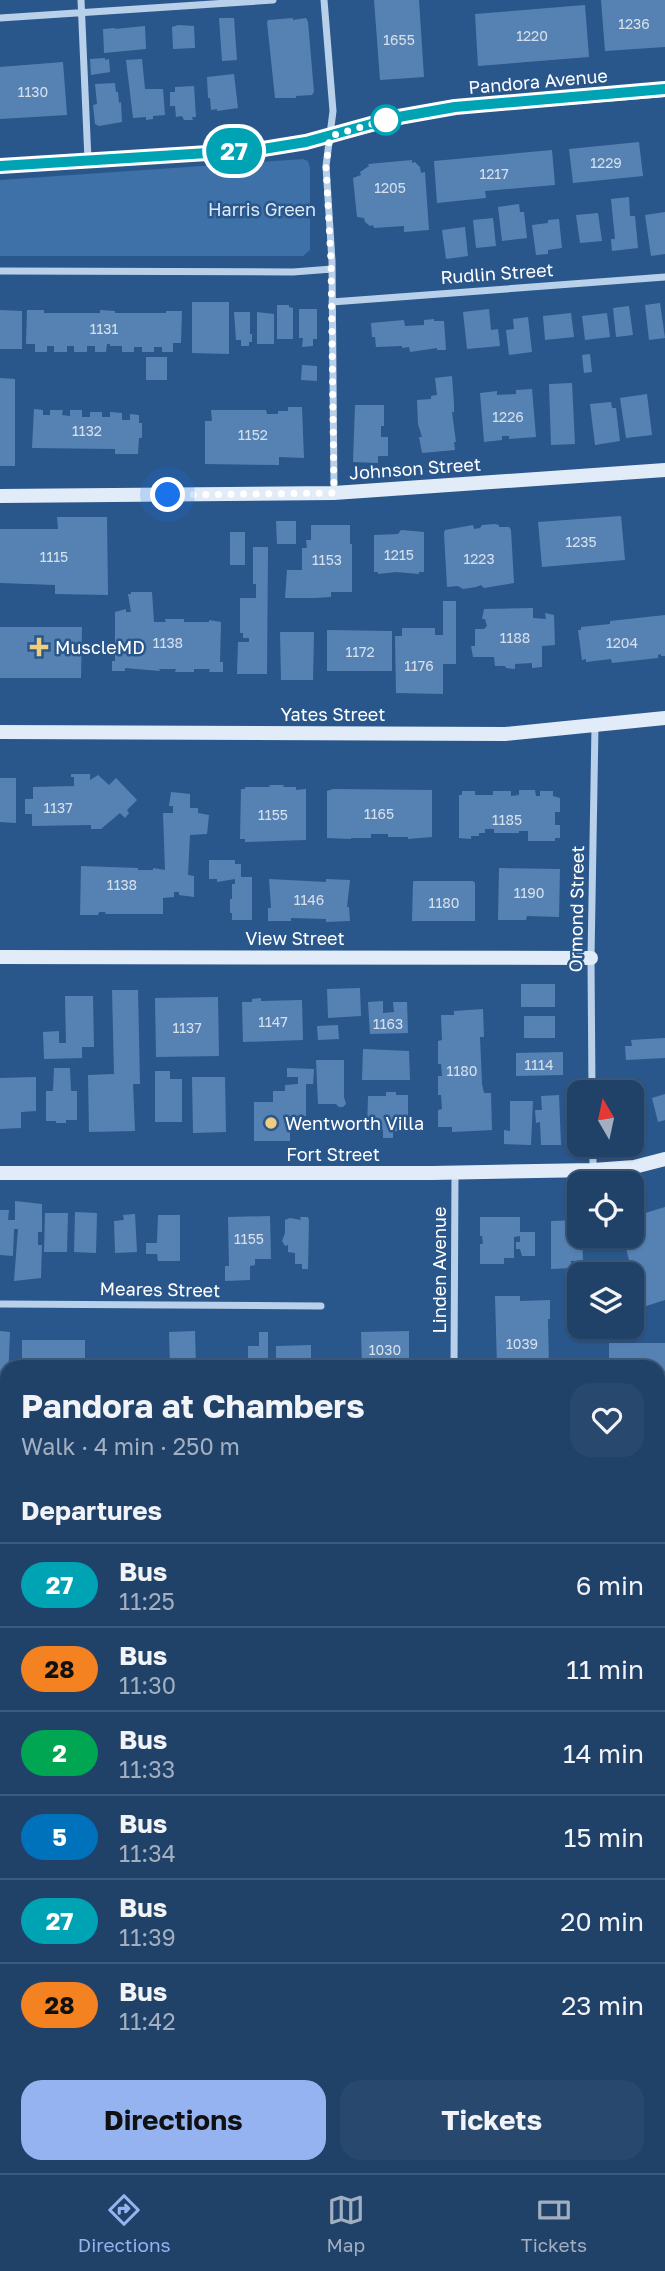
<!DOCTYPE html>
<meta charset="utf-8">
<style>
:root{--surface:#204168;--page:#28486e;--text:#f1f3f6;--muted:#a2afc0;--line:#3d5a7c;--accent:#95b2f1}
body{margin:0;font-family:"Golos Text",sans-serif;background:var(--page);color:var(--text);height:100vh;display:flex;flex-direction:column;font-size:26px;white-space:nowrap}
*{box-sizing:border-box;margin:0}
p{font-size:23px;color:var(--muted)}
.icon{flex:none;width:38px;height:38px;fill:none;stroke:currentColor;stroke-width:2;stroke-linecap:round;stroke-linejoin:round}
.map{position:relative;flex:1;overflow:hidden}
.panel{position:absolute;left:0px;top:1360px;width:665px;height:814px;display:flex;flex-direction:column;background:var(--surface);border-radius:21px 21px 0 0;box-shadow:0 2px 5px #0004,0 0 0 2px var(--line)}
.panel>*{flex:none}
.badge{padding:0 14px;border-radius:23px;font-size:24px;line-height:46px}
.needle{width:46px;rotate:351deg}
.tools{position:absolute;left:567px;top:1080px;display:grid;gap:14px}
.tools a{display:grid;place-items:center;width:77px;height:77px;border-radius:14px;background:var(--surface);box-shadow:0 2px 5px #0004,0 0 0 2px var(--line);font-size:35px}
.you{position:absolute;width:35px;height:35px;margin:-18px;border:5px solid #fff;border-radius:50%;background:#1a73e8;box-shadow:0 0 0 10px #1a73e833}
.map>.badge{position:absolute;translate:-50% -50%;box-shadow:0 0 0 4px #fff}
h2{padding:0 21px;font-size:26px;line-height:63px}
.round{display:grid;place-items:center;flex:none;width:74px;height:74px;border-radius:21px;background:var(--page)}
.overview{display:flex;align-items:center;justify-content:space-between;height:119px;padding:0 21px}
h1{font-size:33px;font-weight:700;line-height:52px}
.primary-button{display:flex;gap:14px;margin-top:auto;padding:14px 21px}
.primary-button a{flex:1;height:80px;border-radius:21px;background:var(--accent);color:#111;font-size:28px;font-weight:700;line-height:80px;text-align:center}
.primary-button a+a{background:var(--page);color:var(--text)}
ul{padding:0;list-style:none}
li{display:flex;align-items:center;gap:21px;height:84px;padding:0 21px;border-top:2px solid var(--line)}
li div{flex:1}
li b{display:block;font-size:26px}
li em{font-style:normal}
li .badge{min-width:77px;font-weight:700;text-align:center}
.tabs{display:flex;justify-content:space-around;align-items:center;height:98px;border-top:2px solid var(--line);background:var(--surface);font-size:19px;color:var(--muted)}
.tabs a{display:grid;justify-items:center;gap:4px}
.tabs .current{color:var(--accent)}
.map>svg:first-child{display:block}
.green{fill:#3e71a7}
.building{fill:#5682b3}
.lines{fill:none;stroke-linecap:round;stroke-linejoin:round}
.street{stroke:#b8d0e9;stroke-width:7}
.secondary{stroke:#e2ecf8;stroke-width:14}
.line-casing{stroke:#fff;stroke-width:16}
.line{stroke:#00a3b4;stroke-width:10}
.walk{stroke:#fff;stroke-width:7;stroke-dasharray:0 12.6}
.stop-dot{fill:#fff;stroke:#00a3b4;stroke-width:3.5}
.poi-dot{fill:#f0cc7f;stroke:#2a578b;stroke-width:2.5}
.labels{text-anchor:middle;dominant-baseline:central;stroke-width:5;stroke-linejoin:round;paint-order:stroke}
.number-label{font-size:14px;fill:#d5e0ec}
.street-label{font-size:18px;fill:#fff;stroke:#2a578b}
.park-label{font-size:18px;fill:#dce9f7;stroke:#2a578b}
.poi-label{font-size:18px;fill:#fff;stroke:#2a578b;text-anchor:start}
</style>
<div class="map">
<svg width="665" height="2173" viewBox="0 0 665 2173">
<rect width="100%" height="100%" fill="#2a578b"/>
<path class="green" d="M303,159l5,2 2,7v82l-7,6h-303v-76z"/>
<path class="building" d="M374,0h45l5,77 -44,3z
M601,0h64v47l-60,4z
M585,5l4,52 -111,9 -3,-52z
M219,18h15l3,42 -15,1z
M293,18v2l13,-2 2,4 6,70 -2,3 -16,1v2h-21l-8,-76 1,-2z
M178,25l16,1 1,22 -22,1 -1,-22z
M145,26l1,23 -42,4 -1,-24 12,-1v1z
M105,58v2l4,-1 1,13 -19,3 -1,-16z
M142,59l3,30h18l2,26 -12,1v3l-7,1v-3l-13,1 -7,-58z
M63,62l4,53 -67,4v-52z
M234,74l4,34 -21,3v-2l-6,1 -1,-12h-2l-1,-21z
M115,83l1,9h2l1,11 2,-1 1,20 -23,4 -4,-2 -2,-19 4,-1 -2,-20z
M194,86l2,31h-4l1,3h-9l-2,-4 -6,1 -1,-11h-5v-14h5v-5z
M639,142l4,34 -70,7 -4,-34z
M552,150l3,35 -70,6 1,7 -49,5 -3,-42z
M412,160v3l3,-1 5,5 1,6 4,-1 4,58 -25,2v-6l-30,2 -1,-3 -3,1 -5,-4 -1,-4 -7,-1 -4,-39 8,-3 -1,-3 9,-6 -1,-2z
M629,197l1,19h5l3,32 -26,3 -1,-12h4l-4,-40z
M519,204l1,8h4l3,26 -25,3 -4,-34z
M665,212v42l-14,2 -6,-41z
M598,213l4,28 -22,2 -4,-28z
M493,218l3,28 -20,2 -3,-28z
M559,219l3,29 -14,2v4l-12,1 -4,-30 16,-2v-3z
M465,227l3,29 -22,3 -4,-29z
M192,302h37v52l-37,-1z
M660,303l5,35 -16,2 -4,-35z
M277,305h12v2l4,1v31h-16z
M629,306l4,29 -17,2 -3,-29z
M299,309h18v30h-4v7l-11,1 1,-9h-4z
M489,309l2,21 7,-1 2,17 -33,3 -4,-37z
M0,310l22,1v38h-22z
M27,310h17v3h56v-3l15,1v2h51v-2h16l-1,32h-8v9h-11v-5h-8v5h-12v-5h-8v5h-12v-6h-12v-2h-3l-1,8h-11v-6h-8v6h-13v-6h-7v6h-13v-6h-7v6h-12v-8h-9z
M234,312h16v22h2v8h-3v4h-8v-6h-5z
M257,312l17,2v30h-17z
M571,313l3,24 -29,3 -2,-24z
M607,313l3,24 -25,3 -3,-24z
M528,317l4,35 -23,3 -3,-25 8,-1 -1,-10z
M434,319v2h10l2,29h-9v-2l-27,4 -1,-5 -7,1v-2l-26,1 -1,-10h-3l-1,-14 33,-3 1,6 19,-1v-5z
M590,354l2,18 -8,1 -2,-18z
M146,357h21v23h-21z
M302,365l15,1v15l-16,-1z
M452,376l2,28v8h-2l4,30h-2l1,8 -33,3 -3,-16h3l-4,-13 -1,-24 14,-1v-3l6,-1 -2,-17z
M0,378l15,1v87h-15z
M572,383l3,61 -24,1 -2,-61z
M532,389l4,48 -27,2v-3h-7v4l-18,2 -4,-49 17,-2v4l19,-1v-4z
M647,394l5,41 -26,3 -6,-40z
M611,402l1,6h4l4,33 -25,4 -5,-41z
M355,405h29v21h-3v11h7v19h-10v7l-25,-1z
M288,407h14l2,51 -25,-1v8l-74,-1v-43h7l-1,-11h55l1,4h11v-3h10z
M34,409l9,1v5h7v-5h13l-1,5 8,1v-6h12v7h8v-5h12v5h8v-5l12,1v7h8v-6l9,1v8h3v15h-3l-1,16h-23v-5l-83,-1z
M621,516l4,44 -83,7 -4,-45z
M57,517h50l1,78 -53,-1v-9l-55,-2v-54h58z
M276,521h20v23h-19z
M495,524l4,1v2h10l2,3 3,53 -30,5 -3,-3 -5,2 -13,2 -5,-3 -11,1 -3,-54 1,-3 28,-5 1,4 6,-1 2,-3z
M311,525h39v19h2v48h-21v5l-16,1h-30l2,-28h15v-22h5l-1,-8h5z
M401,530l23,2v40h-5v2l-23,-2 -18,2v-2h-4v-37l24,-1z
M230,532h15v33h-15z
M253,547h15l-1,127h-30l1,-32h11v-4h-6v-5h-3v-35h16v-14h-3z
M131,592h21l2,30h12l-1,-3h19v3h25v-2l12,2 -1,40h3v10h-14l1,-3h-16v3h-19l1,-3h-17l1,2 -35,-3v3h-13v-10h3v-49l11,-3v3h5l-3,-18h3z
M443,601h13v63h-13v30l-47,-1 -1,-57h7v-8h33v7h8z
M533,608v10l13,1 -1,-6 9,2 1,30 -13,1v21l-10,1v-5l-17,1v5l-9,-1 -1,-2h-10l-1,-9h-21l-2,-11h4v-17h9l3,-3 -2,-7h-3l2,-10z
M665,615v41h-4v-2l-3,1v3l-46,5 -1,-4 -25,3v-3l-4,1 -4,-30h3v-3l29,-3v-3z
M0,627h82l-1,51h-81z
M327,630l65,1v40h-65z
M280,632h34l-1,48h-32z
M71,774h19v6l8,-5 11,10 7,-7 21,22 -10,10 2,3 -4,5 -5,-5 -19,16h-10v-4l-59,1v-12h-7v-15h8v-12l41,-1v-9h-3z
M0,778h16v45l-16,-1z
M270,785h14l-1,2h13v3l10,-1v51l-61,2v-3h-5l1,-50h4v-2h24z
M333,789l99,1v47l-24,2v-2h-20v-3h-17v4h-20v1l-24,-1v-47z
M519,790h16l1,6h4v-5h13v5l7,2v14h-5v13h5v13h-5v3h-27v-10h-9v2h-25v-4h-9v4h-6v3h-8v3l-12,-1v-43h3v-4h13v4h18v-4h18v5l8,-1z
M171,792l19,2v14h8v5l11,2 -2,19 -17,1 -2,40 6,1v21l-15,-2v-3h-5v5l-11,1v16h-57l-1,-2h-6l-1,3h-18l1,-49 57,2v2h15v-2l12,2 -2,-57h10v-7h-4z
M209,860h26v4h6v13h11v43h-20v-7h-2v-14h2v-15h3v-5l-18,3v-3h-8z
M499,868l61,1 -1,48 -32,-1 -1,4h-28z
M269,879l57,3v-3l24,1 -3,27h2l1,14 -24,1v-3l-35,-1v3h-23v-13h3z
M414,881h59l2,2v38h-63l1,-39z
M521,984h34v23h-34z
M360,988l1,28 -33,2 -1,-29z
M112,990h26l2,94h-7l2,47 -46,1 -1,-57 26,-1z
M65,996h28l1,51h-12v11l-38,1 -1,-27 16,-1v12h7z
M218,997l1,59 -63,1 -1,-59z
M261,998v3l41,-1 1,40 -60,2 -1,-40h10v-3z
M383,1001v12l11,-1 -1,-10h14l1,31 -38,1 -2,-32z
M483,1009l1,28h-4l2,47 2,9h7l1,37 -40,2v-5h-14v-17l4,-1 -1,-14h-3v-19h4l-1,-12h-3v-23l4,-1 -1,-25h13v-4z
M524,1016h31v22h-31z
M338,1025l1,14 -21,1 -1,-14z
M665,1038v20l-39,2 -1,-14h7l-1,-6z
M363,1049l46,2 1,29h-48z
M563,1052v23l-47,1v-23z
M316,1060h28v37l2,7 -3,3h-4l-3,-3h-18z
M54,1068h16l1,23h6v29h-11v3h-10v-2h-10v-30h7z
M287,1068l27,1 -1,15h-7v32h-16v25h-36v-39h19v-11h12v-6l13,-1v-7h-11z
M155,1071h15v8h12v43h-27z
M36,1077v34l-15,1v16l-21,1v-51z
M192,1077h33l1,55 -33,1z
M630,1082h11v54h-9v-44h-2z
M386,1092h10v3h12v37l-15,-1v7h-10v-8h-16l1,-34h18z
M665,1094v26l-7,2 -6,-24z
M559,1095l2,50h-20l-1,-23 -4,1 -1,-13h7l-1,-14z
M510,1101h23l-2,44 -27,-1v-14l6,1z
M15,1201l27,3v28h-4v13h4l-1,33 -27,3 4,-52h-4l-1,27 -13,-1v-45h9l-1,10h7z
M665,1207v93l-25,8 -16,-69h-2l-1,-3h11v-19z
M75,1212l22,1 -1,40 -22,-1z
M45,1213h23l-1,39h-23z
M135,1214l2,38 -22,1 -1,-32 10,-1 -1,-5z
M158,1215h22v46h-22l-1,-7h-11v-11h11z
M270,1216l1,43h-16v6l-5,1v14l-25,1v-15h4l-1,-49z
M300,1217h8l1,3 -1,49h-6v-5h-7v-11l-7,-1v-7l-3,1 -3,-5 3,-8v-13l5,-2 11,2z
M480,1217h40v15h15v24h-13l-2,-7h-4v-7h4v-6l-6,1v21h-10v6h-24v-20h3l-1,-8h-2z
M579,1220v16h3l1,25h-12v7l-20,1v-48z
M495,1296h25v5l30,-1v19h-2l1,48h-52z
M0,1331l10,1 -3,74h-7z
M195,1331l1,36h-26l-1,-35z
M409,1331v36h-47l-1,-35z
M259,1332h9v35h-34v-3h14v-18h11z
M22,1340h63v21h-63z
M609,1343h56v88l-7,-1v-63h-49z
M311,1345v22h-35v-21z
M0,1437h7v38h-7z
M658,1463h7v32h-7z
M658,1506h6l1,45h-7z
M658,1594h7v19h-7z
M658,1695h7v23h-7z
M658,1969h7v40h-7z
M0,2002h6l1,93 -7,1z
M658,2099h7v30l-7,1z"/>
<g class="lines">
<path class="street" d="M81,0l7,160
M324,0l9,111 -7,55 6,95 2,232
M0,18l273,-18
M0,271l293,1 39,-3
M332,302l333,-25
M592,1092l-1,-134 4,-232
M593,1144v26
M0,1304l321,2
M454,1367l1,-194
M0,1737h7
M0,1951h7
M0,2163h7
M193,2166v7
M658,2166h7
M453,2173v-7"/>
<path class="secondary" d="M0,166l257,-16 49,-8 87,-23 62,-12 210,-17
M0,496l334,-3 331,-23
M0,732l505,2 160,-16
M0,957l591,1
M0,1173h433l160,-3 41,-3 31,-8
M0,1523h7
M658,1654l7,1"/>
</g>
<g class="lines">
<g class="line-casing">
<path id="line" d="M0,166l257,-16 49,-8 87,-24 62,-11 210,-18"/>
</g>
<use href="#line" class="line"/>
<path class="walk" d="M168,495l166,-2 -3,-232 -5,-95 4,-30 63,-18 -7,2"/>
</g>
<circle class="stop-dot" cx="386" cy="120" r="14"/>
<g class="poi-dot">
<path d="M35.5 636.5h7v7h7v7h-7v7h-7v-7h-7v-7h7z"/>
<circle cx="271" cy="1123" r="7"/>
</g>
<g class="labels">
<g class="number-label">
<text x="634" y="23">1236</text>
<text x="532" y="35">1220</text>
<text x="399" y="39">1655</text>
<text x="33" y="91">1130</text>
<text x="606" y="162">1229</text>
<text x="494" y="173">1217</text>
<text x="390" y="187">1205</text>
<text x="104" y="328">1131</text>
<text x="508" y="416">1226</text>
<text x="87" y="430">1132</text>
<text x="253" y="434">1152</text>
<text x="581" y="541">1235</text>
<text x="399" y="554">1215</text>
<text x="54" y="556">1115</text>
<text x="479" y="558">1223</text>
<text x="327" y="559">1153</text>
<text x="515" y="637">1188</text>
<text x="168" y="642">1138</text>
<text x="622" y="642">1204</text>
<text x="360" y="651">1172</text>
<text x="419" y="665">1176</text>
<text x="58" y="807">1137</text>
<text x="379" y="813">1165</text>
<text x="273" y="814">1155</text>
<text x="507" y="819">1185</text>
<text x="122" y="884">1138</text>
<text x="529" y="892">1190</text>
<text x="309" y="899">1146</text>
<text x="444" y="902">1180</text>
<text x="273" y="1021">1147</text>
<text x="388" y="1023">1163</text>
<text x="187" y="1027">1137</text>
<text x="539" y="1064">1114</text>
<text x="462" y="1070">1180</text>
<text x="249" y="1238">1155</text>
<text x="522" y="1343">1039</text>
<text x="385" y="1349">1030</text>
</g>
<g class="street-label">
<text transform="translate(538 81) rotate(-5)">Pandora Avenue</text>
<text transform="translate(497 273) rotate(-4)">Rudlin Street</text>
<text transform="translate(415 468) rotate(-4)">Johnson Street</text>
<text x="333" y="714">Yates Street</text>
<text transform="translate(576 909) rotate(-89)">Ormond Street</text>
<text x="295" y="938">View Street</text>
<text x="333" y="1154">Fort Street</text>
<text transform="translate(439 1270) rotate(-90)">Linden Avenue</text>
<text transform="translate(160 1289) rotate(1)">Meares Street</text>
</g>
<g class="park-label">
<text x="262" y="209">Harris Green</text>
</g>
<g class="poi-label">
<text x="55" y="647">MuscleMD</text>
<text x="285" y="1123">Wentworth Villa</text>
</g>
</g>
</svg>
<div class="tools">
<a><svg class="needle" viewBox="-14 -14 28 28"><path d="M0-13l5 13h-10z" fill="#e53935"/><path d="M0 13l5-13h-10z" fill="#a2afc0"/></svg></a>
<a><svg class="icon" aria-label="locate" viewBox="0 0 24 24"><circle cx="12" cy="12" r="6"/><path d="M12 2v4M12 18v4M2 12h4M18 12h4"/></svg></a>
<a><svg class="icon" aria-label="layers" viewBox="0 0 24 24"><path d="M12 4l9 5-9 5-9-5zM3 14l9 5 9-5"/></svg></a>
</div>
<div class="you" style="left:168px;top:495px"></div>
<b class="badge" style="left:234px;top:151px;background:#00a3b4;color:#fff">27</b>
<section class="panel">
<div class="overview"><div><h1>Pandora at Chambers</h1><p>Walk · 4 min · 250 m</p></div><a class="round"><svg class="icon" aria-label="heart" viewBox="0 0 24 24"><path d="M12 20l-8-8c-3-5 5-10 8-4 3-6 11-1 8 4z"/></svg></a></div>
<h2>Departures</h2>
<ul>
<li><span class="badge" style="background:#00a3b4;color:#fff">27</span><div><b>Bus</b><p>11:25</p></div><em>6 min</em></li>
<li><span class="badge" style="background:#f58220;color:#111">28</span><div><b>Bus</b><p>11:30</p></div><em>11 min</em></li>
<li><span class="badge" style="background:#00a651;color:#fff">2</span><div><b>Bus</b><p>11:33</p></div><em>14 min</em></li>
<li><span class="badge" style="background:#0072bc;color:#fff">5</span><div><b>Bus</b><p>11:34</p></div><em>15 min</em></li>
<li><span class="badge" style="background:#00a3b4;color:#fff">27</span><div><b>Bus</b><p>11:39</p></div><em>20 min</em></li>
<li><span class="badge" style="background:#f58220;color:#111">28</span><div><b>Bus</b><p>11:42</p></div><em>23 min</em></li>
</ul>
<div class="primary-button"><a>Directions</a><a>Tickets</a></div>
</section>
</div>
<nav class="tabs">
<a class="current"><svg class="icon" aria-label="directions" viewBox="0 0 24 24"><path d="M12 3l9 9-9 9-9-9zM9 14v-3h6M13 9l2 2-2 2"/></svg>Directions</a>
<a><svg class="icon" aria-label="map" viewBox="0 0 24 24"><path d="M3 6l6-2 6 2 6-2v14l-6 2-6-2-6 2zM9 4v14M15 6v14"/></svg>Map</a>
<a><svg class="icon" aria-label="tickets" viewBox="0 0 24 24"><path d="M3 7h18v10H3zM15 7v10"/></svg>Tickets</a>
</nav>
